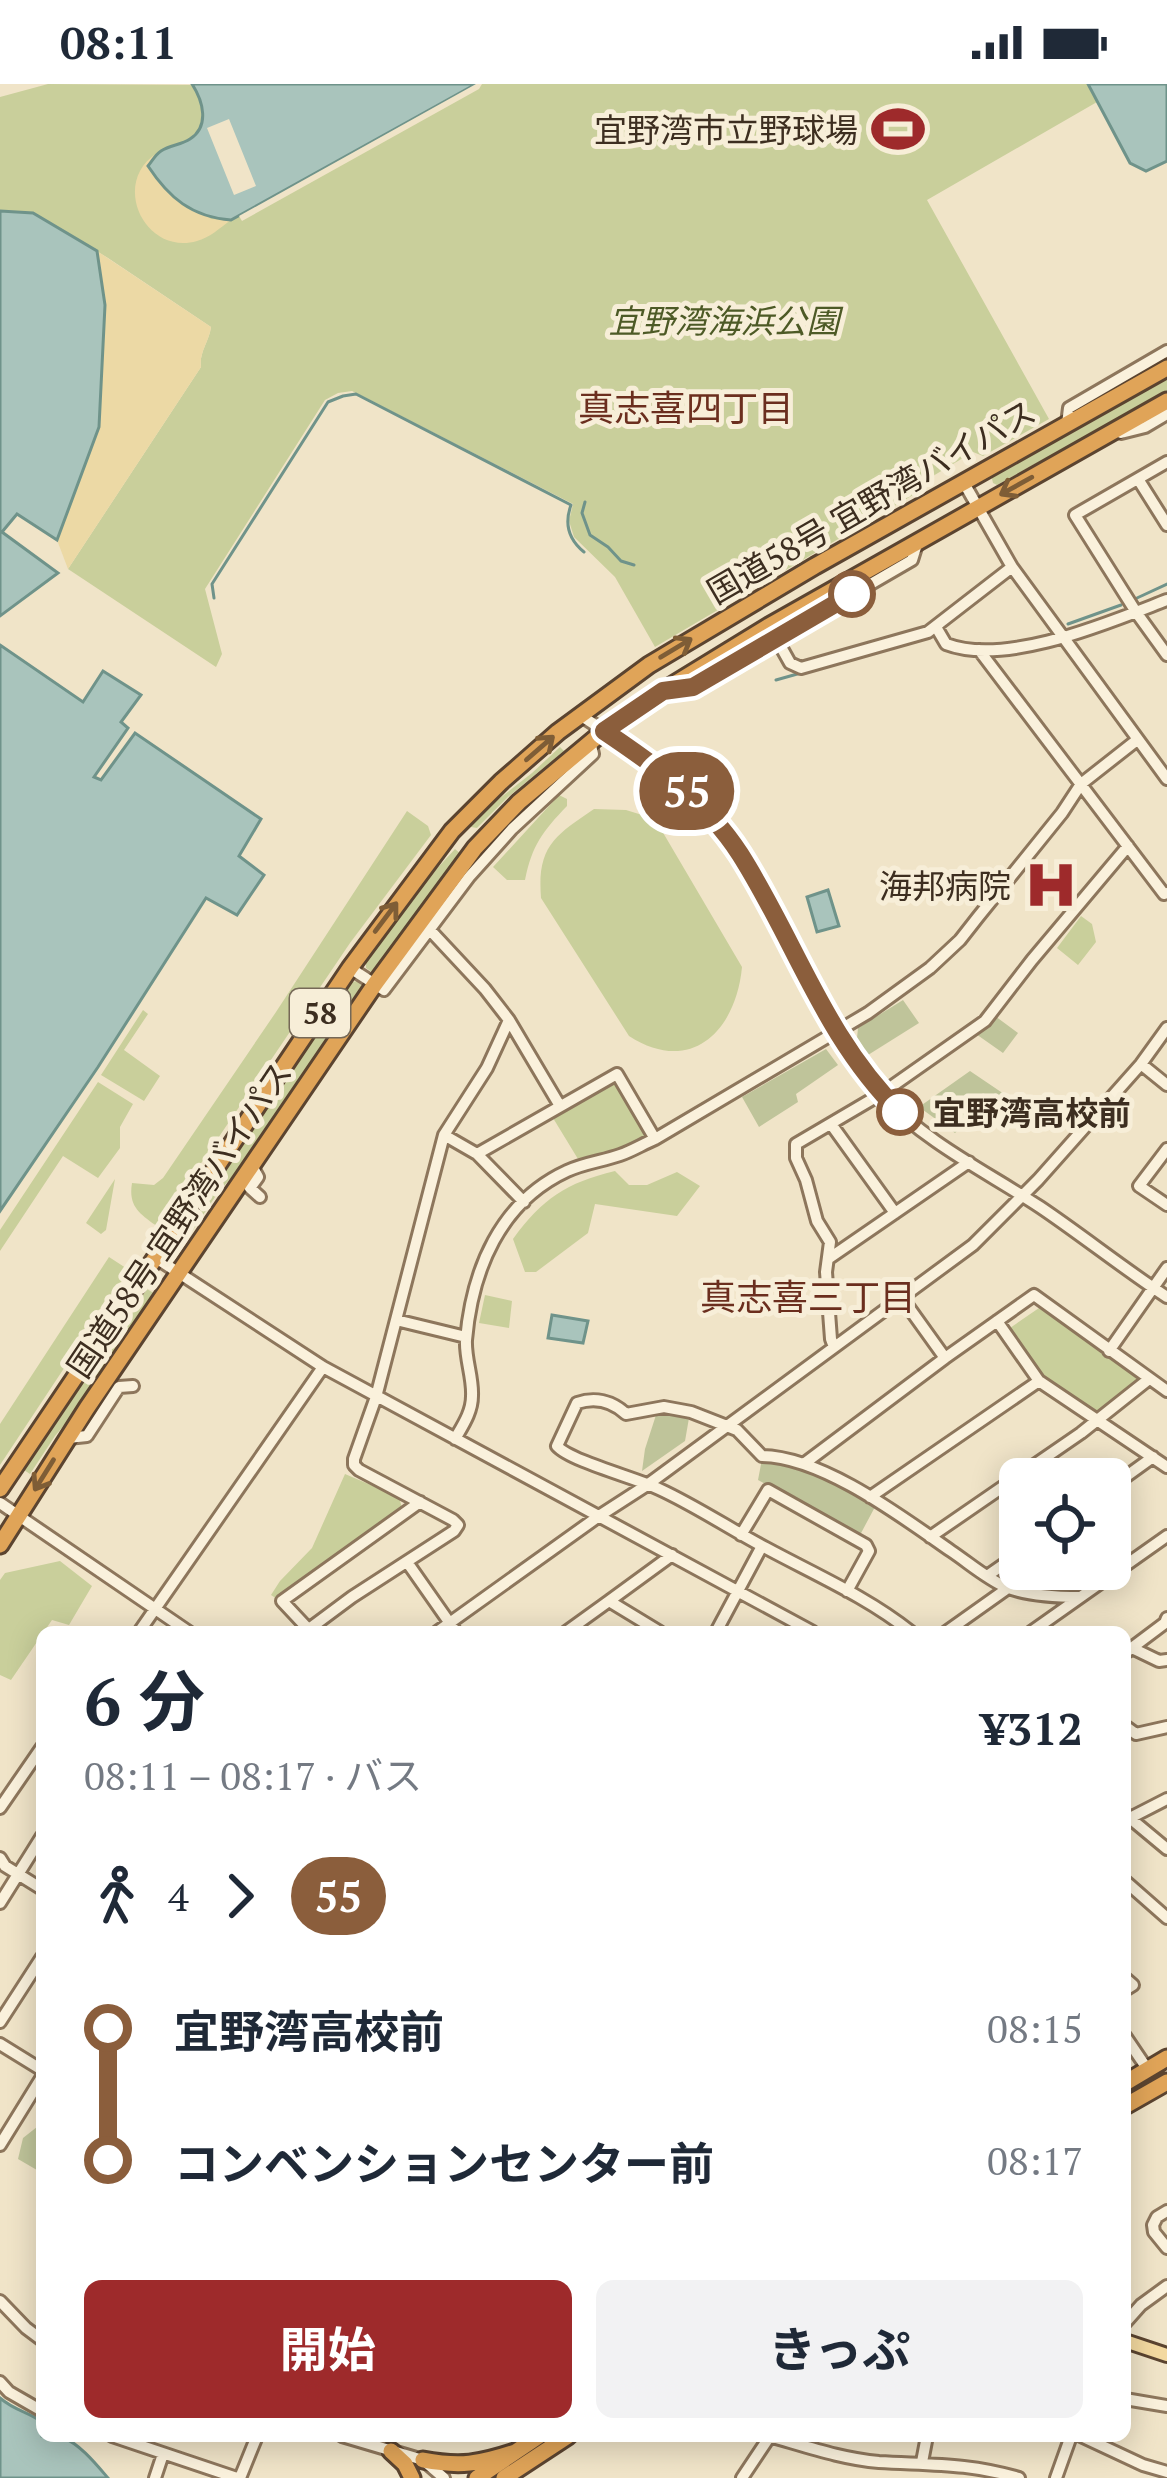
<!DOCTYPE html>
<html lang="ja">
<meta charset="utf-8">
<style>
:root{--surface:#fff;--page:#f2f2f3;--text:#1f2937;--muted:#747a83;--accent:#9e2a2b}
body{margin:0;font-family:"PT Serif","Noto Sans JP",serif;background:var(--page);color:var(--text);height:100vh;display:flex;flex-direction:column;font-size:45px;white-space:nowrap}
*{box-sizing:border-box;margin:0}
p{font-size:39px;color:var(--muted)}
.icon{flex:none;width:66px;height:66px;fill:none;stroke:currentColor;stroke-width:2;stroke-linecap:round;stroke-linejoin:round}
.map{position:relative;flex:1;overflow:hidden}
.panel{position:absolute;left:36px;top:1542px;width:1095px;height:816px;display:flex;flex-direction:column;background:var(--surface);border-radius:18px;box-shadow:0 6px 30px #0003}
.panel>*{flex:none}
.badge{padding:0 24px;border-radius:39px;font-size:42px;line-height:78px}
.buttons{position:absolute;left:999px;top:1374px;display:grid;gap:24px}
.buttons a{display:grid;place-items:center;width:132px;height:132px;border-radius:18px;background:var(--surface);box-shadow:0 6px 30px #0003;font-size:60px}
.map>.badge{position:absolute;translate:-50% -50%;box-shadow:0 0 0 6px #fff}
.legs{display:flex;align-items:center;gap:18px;height:132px;padding:0 48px;font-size:39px}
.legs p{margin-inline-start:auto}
.headline{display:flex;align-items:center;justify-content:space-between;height:204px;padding:0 48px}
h1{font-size:66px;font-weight:700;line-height:90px}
.cta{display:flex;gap:24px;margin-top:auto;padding:24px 48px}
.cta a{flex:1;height:138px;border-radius:18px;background:var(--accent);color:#fff;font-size:48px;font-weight:700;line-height:138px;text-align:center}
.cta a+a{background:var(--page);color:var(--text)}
ul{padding:0 48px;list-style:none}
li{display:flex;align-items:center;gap:42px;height:132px;font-size:45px}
li i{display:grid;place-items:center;width:18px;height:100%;margin:0 15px;background:currentColor}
li i::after{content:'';width:30px;height:30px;margin:-15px;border:9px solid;border-radius:50%;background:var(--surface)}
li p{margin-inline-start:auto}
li:first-child i{background:linear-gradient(#0000 50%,currentColor 0)}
li:last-child i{background:linear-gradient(currentColor 50%,#0000 0)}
.status{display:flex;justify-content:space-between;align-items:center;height:84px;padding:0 60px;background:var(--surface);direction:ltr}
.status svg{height:33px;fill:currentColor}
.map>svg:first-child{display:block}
.green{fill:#c9cf9b}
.sand{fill:#ecd9a5}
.cemetery{fill:#bfc49a}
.water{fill:#a9c4bc;stroke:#6f938a;stroke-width:3}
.pier{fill:#f0e4c8}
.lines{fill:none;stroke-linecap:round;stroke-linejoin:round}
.stream{stroke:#6f938a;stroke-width:3}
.minor-casing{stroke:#8d765c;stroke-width:16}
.major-casing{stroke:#5b4430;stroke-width:18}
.highway-casing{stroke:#5b4430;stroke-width:21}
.minor{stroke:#faf1dc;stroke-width:10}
.major{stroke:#f3d9a0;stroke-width:12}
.highway{stroke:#e0a458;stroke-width:15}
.oneway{stroke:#7e5d36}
.line-1-casing{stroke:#fff;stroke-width:27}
.line-1{stroke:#8b5e3c;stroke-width:18}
.stop-1-dot{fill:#fff;stroke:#8b5e3c;stroke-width:6}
.labels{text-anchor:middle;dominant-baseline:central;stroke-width:10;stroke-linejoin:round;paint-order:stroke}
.shield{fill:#f7eed8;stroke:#756857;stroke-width:3}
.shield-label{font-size:30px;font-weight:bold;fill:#3d2e20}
.poi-label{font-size:33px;fill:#3d2e20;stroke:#f7eed8;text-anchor:end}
.park-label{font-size:33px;font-style:italic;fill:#4d5a26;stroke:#f7eed8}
.street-label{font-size:33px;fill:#3d2e20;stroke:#f7eed8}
.stop-label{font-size:33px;font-weight:bold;fill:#3d2e20;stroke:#f7eed8;text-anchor:start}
.neighbourhood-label{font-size:36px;fill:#6b2e1e;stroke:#f7eed8}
</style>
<div class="status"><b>08:11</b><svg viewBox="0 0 49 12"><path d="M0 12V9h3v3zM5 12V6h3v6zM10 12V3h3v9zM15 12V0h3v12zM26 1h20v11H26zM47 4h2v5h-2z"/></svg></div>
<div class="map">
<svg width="1167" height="2394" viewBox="0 0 1167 2394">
<rect width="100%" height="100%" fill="#f0e4c8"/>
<path class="green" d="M48,0l145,1c19,31 11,53 -24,62l61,73 246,-136h612l9,18 -170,98 122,219 -66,37 -10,-4 -40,24 -3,9 -275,162 -40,-70 -41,-40 -5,-16 4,-17 -221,-113 -14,2 -13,7 -120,189 17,65 -6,13 -148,-98 133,-202c-2,-15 8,-25 10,-40l-103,-69 -74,-45 -34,-2v-114z
M1167,291v17c-56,33 -114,61 -170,93l-4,-2 -2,-8z
M560,663l4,4 -56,46 -31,31 -6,-1 1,-7 60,-47z
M559,711l8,4v7c-24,25 -35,39 -42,74h-18l-14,-13z
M594,725l32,1 29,9 87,148c-6,64 -51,109 -113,69l-88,-138c-4,-51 13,-62 53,-89z
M407,727l21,15 3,9 -81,108 -192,284c-18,-13 -30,-20 -26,-44l22,2 9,-7 113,-166z
M455,765l7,6 -87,119 -9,-6v-6l54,-75z
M1081,832l11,8 4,18 -18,23 -21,-17z
M357,897l4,4v7l-116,170 -28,32 -28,42 -7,-6 166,-247z
M143,926l5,4 -24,36 36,26 -16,25 -43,-26z
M98,998l35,22 -13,23v21l-22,30 -35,-22 -63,95v-21z
M615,998l32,54 -34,15 -35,8 -25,-41z
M615,1087l14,14h18l30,-13 23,14 -23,30 -82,-12 -7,29 -52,39h-11l-12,-33c30,-41 53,-56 102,-68z
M115,1095l-9,51 -5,4 -15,-11z
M109,1173l20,13 -129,195v-41z
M147,1205l10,6 -73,106 -29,35 -25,38 -9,-6 75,-113 25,-28z
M485,1211l27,6 -3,27 -30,-5z
M1039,1224l103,71 -44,33 -53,-33 -35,-51z
M345,1390l54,23 3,11 -125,91 -6,-4 9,-14 32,-33z
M60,1477l32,25 -23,39 -17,-5 -41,60 -11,-5v-95l5,-7z"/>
<path class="sand" d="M157,69l-9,14 63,52 20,1c-11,8 -22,18 -34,21 -52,15 -87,-58 -40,-88z
M97,167l114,76c-2,15 -12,25 -10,40l-133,202 -11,-29 42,-113 6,-122z"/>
<path class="cemetery" d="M903,916l16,23 -51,32 -11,-17 1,-10z
M995,932l23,17 -15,20 -27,-19 14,-10z
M826,965l12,16 -42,29 2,8 -39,25 -17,-30z
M970,987l34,23 -22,28 -13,-3 -14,14 -36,-26z
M671,1330l18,4 -4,23 -43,30 3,-22 11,-34z
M762,1375l44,10 70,36 -16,30 -102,-55z
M42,2039v50l-24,-14 5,-21z"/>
<path class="water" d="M192,0h284l-245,136c-39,-3 -62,-22 -83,-54 5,-6 7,-11 13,-15 9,-6 20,-6 29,-12 20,-13 13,-38 2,-55z
M1088,0h79v77l-21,10 -16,-8z
M0,127l33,2 64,38 8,54 -6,122 -42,113 -40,-26 -15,18 56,41 -58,43z
M0,561l83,57 20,-31 38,24 -20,27 7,6 -34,49 7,3 34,-47 126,86 -22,37 25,19 -27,40 -31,-17 -108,169 -98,144z
M828,806l11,36 -22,6 -10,-35z
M552,1231l36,6 -5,22 -35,-5z
M0,2314c15,13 27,13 42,24v14c4,0 17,0 20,1 18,7 34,27 46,41h-108z"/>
<path class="pier" d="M476,0h6l-3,5 -237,132 -3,-5z
M229,35l27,67 -22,9 -27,-67z"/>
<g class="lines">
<path class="stream" d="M585,418l-3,11 8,22 18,12 13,14 13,4
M214,514l-2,-14 116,-182 15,-6 13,-2 215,111c-7,19 -3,34 13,47
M1137,514l30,-14
M1068,540l53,-19
M776,596l78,-22"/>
<g class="minor-casing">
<path id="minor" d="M1067,340l2,-16 98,-57
M1121,349l24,-6 22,-13
M1167,378l-92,53 61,97 31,43
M1138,395l29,46
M964,399l48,84 155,212
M936,543l10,17c60,23 164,-22 221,-44
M776,554l14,25 11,5 127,-36 84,-65
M979,566l185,244 3,-1
M669,606l24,-3 219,-127 5,-16
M580,631c60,39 118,76 158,137 53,78 80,173 145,244 43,47 104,76 157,111 43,29 84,62 127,90
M429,845l56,60 24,31 51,86
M350,884l34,22 85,-113 43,-48 81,-75 -3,-13
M1141,980l26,21
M831,1040l64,89
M444,1051l33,19 47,48
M1167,1065l-28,37 28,19
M477,1070l140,-80 38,65
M252,1082l6,11 -8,11 10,9
M156,1174l167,109 490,265
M828,1175l141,-97
M902,1214l43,60
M396,1236l70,17
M997,1237l42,60 128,86
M834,1263l-3,-8 -5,-67 4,-30 -13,-21 -11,-41 -10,-22v-14l85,-50 104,-73 47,-61 96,-114
M1109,1267l58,-83
M68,1354l19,-2 32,-49 14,-1
M455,1355c8,-14 17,-27 17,-43 1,-19 -7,-37 -6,-56 6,-70 34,-138 101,-169 17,-8 36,-10 53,-16 12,-4 23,-11 35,-16l213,-126 62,-45 30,-28 18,-23 84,-104 19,-29 56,-44
M805,1379l140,-105 89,-63 133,96
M1110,1404l43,-31
M870,1413l169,-116
M0,1419l189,129
M741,1451l27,-45 98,55 3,6 -22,40
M930,1453l151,-104 68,-54
M407,1478l49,70
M987,1492l33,-23
M609,1517l63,-46
M309,1545l43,-32 102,-66 4,-6 -5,-5 -94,-50 -5,-5v-6l22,-62 68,-262 43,-67 22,-48
M139,1548l184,-265
M311,1548l-29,-31 138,-99
M437,1548l162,-116 48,-31 326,-240 65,-65 103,-116 26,-36
M566,1548l43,-31 51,31
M716,1548l46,-86
M911,1548c-44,-35 -95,-57 -145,-84 -36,-19 -70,-42 -107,-59 -23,-11 -89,-28 -102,-43l20,-43c18,-6 35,-2 49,11l38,-7 27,5 46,18 25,26c61,1 140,61 189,95 18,12 36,28 55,36 22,9 51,10 74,10
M946,1548l62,-44
M1031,1548l136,-96
M1132,1564l27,13 8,-1
M1125,1569l40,-30 2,-5
M1125,1642l11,8 31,-7
M0,1724l42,-61
M1125,1730l42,35
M1128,1735l39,-20
M0,1774l5,8 37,23
M1125,1797l42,37
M0,1819l42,-67
M1125,1894l8,7 -8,5
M0,1938l42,-65
M1125,1952l23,34
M0,1960l42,26
M0,2061l42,-68
M1167,2127l-10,6 -4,8 1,7 13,16
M0,2217l26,27 16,12
M1125,2239l16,-18 26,-19
M0,2298l9,10 33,19
M1125,2315l42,7
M112,2352l125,42
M342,2352l81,24 21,18
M769,2352c36,10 73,23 110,26 51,3 90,1 140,16
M1081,2352l62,29 24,7
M922,2378l5,-26
M155,2394l8,-24
M240,2394l17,-42
M742,2394l28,-42
M1056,2394l15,-42"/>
</g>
<g class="major-casing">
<path id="major" d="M1125,2257l42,14"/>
</g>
<g class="highway-casing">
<path id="highway" d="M0,1405l350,-521 102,-137 49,-49 57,-50 91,-67 166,-99 352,-198
M0,1461l87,-137 288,-424 100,-136 44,-46 85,-71 59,-40 106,-65 398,-225
M1125,1999l42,-25
M1125,2022l42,-24
M391,2367l14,13 7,14
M423,2376c37,7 56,4 92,-8
M477,2394l62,-42
M504,2394l64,-42"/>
</g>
<use href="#minor" class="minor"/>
<use href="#major" class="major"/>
<use href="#highway" class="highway"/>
</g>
<defs><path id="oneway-shaft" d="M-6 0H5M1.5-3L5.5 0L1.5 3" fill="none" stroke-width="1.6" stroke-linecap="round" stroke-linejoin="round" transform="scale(3)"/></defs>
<g class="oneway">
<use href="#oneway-shaft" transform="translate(1016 402) rotate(151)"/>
<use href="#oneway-shaft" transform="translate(676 564) rotate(-31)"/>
<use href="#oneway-shaft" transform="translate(540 664) rotate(-41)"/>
<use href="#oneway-shaft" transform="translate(386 833) rotate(-53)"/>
<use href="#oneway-shaft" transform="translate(44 1391) rotate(122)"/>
</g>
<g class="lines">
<g class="line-1-casing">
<path id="line-1" d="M852,510l-159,93 -30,4 -59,40c52,35 101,69 136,123 56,88 84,183 160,258"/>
</g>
<use href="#line-1" class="line-1"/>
</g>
<defs>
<g id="stadium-bare" transform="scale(4.14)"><path d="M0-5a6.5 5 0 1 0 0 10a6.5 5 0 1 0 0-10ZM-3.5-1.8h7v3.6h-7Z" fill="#9e2a2b" stroke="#f7eed8" stroke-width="2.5" paint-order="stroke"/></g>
<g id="hospital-bare" transform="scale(4.14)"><path d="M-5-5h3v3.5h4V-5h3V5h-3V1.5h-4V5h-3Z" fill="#9e2a2b" stroke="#f7eed8" stroke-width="2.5" paint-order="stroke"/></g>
</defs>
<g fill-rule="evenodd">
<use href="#stadium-bare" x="898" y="45"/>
<use href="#hospital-bare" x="1051" y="801"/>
</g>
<g class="stop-1-dot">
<circle cx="852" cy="510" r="21"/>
<circle cx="900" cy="1028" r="21"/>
</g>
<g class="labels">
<rect class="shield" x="290" y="905" width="60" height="48" rx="9"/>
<g class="shield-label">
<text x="320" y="929">58</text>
</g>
<g class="poi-label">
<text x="858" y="45">宜野湾市立野球場</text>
<text x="1011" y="801">海邦病院</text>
</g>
<g class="park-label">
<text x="724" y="236">宜野湾海浜公園</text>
</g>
<g class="street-label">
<text transform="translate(871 417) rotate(-30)">国道58号 宜野湾バイパス</text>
<text transform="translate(179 1135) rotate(-56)">国道58号 宜野湾バイパス</text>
</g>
<g class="stop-label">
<text x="933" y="1028">宜野湾高校前</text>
</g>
<g class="neighbourhood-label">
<text x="686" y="323">真志喜四丁目</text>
<text x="808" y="1212">真志喜三丁目</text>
</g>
</g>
</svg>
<div class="buttons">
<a><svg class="icon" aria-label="locate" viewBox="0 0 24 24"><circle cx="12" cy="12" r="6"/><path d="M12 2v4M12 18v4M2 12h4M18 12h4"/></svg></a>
</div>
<b class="badge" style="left:687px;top:707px;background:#8b5e3c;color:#fff">55</b>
<section class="panel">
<div class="headline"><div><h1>6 分</h1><p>08:11 – 08:17 · バス</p></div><b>¥312</b></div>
<div class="legs"><svg class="icon" aria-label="walk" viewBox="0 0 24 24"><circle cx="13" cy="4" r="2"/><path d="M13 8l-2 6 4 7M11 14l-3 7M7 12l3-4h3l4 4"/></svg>4<svg class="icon" aria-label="forward" viewBox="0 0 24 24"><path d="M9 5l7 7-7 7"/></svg><b class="badge" style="background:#8b5e3c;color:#fff">55</b></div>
<ul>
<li><i style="color:#8b5e3c"></i><b>宜野湾高校前</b><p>08:15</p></li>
<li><i style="color:#8b5e3c"></i><b>コンベンションセンター前</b><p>08:17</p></li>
</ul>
<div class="cta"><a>開始</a><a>きっぷ</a></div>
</section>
</div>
